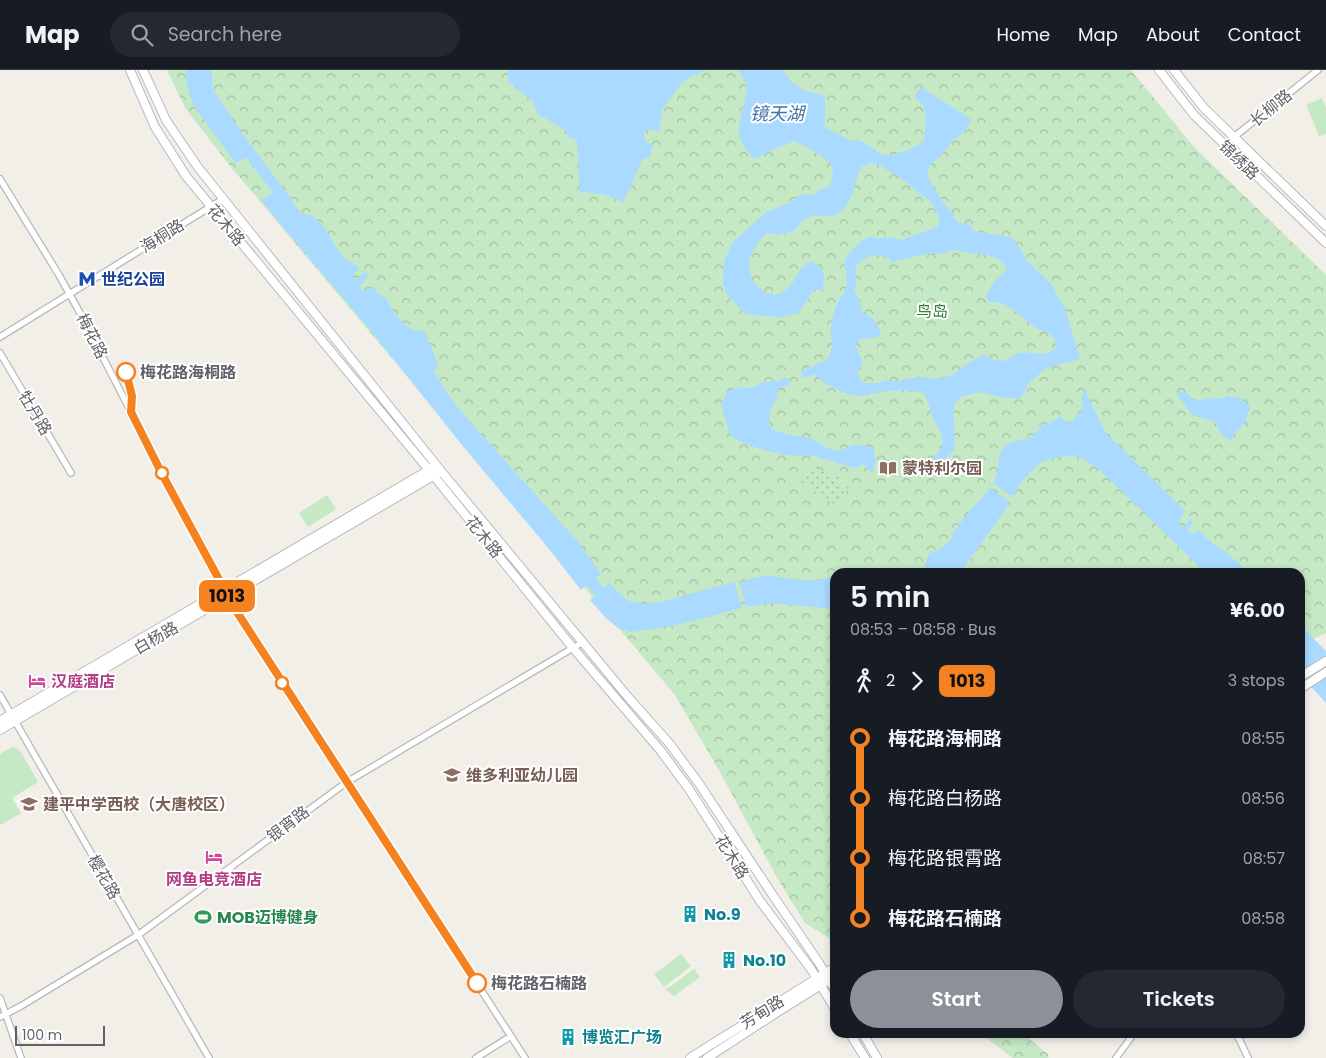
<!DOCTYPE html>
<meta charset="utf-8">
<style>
:root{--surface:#171b24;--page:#242831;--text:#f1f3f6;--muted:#9ea1a6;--line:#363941;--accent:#8c9099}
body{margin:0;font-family:Poppins,"Noto Sans SC",sans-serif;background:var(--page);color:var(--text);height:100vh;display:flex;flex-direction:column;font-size:19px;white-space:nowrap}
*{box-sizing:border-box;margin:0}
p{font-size:16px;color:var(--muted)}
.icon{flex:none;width:28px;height:28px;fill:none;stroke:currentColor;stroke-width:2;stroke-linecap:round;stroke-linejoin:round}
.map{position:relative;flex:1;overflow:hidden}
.sheet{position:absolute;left:830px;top:498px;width:475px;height:470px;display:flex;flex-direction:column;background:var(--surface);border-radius:15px;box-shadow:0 2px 8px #0003}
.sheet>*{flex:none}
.badge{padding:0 10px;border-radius:8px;font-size:18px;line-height:32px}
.scale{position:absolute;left:15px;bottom:12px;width:90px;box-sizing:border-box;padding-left:5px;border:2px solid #5f6368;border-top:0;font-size:14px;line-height:18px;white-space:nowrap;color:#5f6368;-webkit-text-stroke:4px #fff;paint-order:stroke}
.map>.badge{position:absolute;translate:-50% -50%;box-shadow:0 0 0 2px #fff}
.legs{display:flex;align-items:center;gap:8px;height:55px;padding:0 20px;font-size:16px}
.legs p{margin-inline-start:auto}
.headline{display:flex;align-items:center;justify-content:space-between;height:85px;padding:0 20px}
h1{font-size:28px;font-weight:600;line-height:38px}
.button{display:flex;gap:10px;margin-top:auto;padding:10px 20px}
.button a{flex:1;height:58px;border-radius:30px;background:var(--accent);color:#fff;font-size:20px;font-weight:600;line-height:58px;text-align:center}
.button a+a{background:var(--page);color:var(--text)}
ul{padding:0 20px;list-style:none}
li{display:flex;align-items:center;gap:18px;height:60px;font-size:19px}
li i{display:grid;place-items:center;width:8px;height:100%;margin:0 6px;background:currentColor}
li i::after{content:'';width:12px;height:12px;margin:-6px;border:4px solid;border-radius:50%;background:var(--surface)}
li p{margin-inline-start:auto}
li:first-child i{background:linear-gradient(#0000 50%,currentColor 0)}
li:last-child i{background:linear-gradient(currentColor 50%,#0000 0)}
header{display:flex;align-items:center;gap:30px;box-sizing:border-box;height:70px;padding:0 25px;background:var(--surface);border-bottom:1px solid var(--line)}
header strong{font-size:24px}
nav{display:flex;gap:28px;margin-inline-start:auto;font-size:18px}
.search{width:350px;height:45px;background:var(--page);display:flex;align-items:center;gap:12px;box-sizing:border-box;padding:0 18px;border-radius:28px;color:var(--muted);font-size:19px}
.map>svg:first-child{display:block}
.grass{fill:#c5e8c5}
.park{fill:url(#park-crowns)}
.garden{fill:url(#garden-dots)}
.water{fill:#aadaff;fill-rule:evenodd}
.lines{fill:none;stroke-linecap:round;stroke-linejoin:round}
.river{stroke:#aadaff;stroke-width:11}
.minor-casing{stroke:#b5b8bc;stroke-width:8}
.secondary-casing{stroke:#b6babf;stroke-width:10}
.minor{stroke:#fff;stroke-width:5.5}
.secondary{stroke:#fff;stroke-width:8}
.line-1-casing{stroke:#fff;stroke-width:11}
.line-1{stroke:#f58220;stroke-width:8}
.stop-1-dot{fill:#fff;stroke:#f58220;stroke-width:2.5}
.labels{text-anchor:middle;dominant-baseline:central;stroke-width:4;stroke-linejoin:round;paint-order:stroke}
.street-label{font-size:16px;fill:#5f6368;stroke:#fff}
.transit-label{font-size:16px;font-weight:bold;fill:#164399;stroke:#fff;text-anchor:start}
.park-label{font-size:16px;fill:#348238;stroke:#fff}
.stop-label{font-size:16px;font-weight:bold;fill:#5f6368;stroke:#fff;text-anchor:start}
.education-label{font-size:16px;font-weight:bold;fill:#785e54;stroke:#fff;text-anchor:start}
.hotel-label{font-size:16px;font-weight:bold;fill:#b23c85;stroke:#fff;text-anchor:start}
.culture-label{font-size:16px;font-weight:bold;fill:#0d838f;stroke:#fff;text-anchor:start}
.leisure-label{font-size:16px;font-weight:bold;fill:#27864d;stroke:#fff;text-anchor:start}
.water-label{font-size:18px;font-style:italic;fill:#4174aa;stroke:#fff}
</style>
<header>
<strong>Map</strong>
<div class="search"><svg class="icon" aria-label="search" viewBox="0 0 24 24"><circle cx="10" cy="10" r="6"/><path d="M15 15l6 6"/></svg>Search here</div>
<nav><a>Home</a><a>Map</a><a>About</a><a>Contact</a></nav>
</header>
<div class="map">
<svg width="1326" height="988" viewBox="0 0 1326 988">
<defs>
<pattern id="park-crowns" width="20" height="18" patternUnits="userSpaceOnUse" patternTransform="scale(1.25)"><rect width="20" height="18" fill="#c5e8c5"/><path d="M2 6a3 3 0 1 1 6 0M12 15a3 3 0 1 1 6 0" fill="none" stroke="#a3c0a4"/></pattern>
<pattern id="garden-dots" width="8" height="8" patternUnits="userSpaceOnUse" patternTransform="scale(1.25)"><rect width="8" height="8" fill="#c5e8c5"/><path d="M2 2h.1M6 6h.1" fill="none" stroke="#a3c0a4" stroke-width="1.8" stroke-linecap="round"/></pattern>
</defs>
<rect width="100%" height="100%" fill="#f1efe8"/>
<path class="grass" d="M1322,28l4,10v26l-7,2 -13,-31z
M327,425l9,14 -28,18 -9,-14z
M13,677l5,2 3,3 17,30 -26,16 9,15 -21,12v-71l10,-6z
M681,884l10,12 -27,21 -10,-13z
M694,899l6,8 -26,19 -9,-7 5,-2z"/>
<path class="park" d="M167,0h964l63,77 132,128v358l-26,12v-73h-465v366l-3,2 -27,-17 -29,-47 -56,-104 -45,-77 -444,-528 -46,-59z
M980,963h42l27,22 -1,3h-35z"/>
<path class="garden" d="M814,394l18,14 3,-3 5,3 -2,3 11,7 -14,17 -35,-24z"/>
<path class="water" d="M186,0h25l1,12 2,9 41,61 -19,11 -40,-54c-7,-12 -10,-25 -10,-39z
M508,0h199l-17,7 -10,8 -18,25 -3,22 -8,-3 -7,3v7l3,4 6,1 -3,13 -8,3c-7,14 -11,29 -19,42l-20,-8 -23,-2 -3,-52 -8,-2 -4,-8 -27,-16 -6,-14 -24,-18z
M738,0h44c14,19 20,20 43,26v31l26,14h10l23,15c15,-2 28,-6 40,-15l2,-27 -3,-9 -9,-8 7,-10 50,32 -5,11 -14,11 -9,12 -13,12 -3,9c5,11 17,33 27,40v5l4,3 6,2 4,-2 5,9 38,6 7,8 9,16 26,25 3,8 9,14 15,51 -21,5 -15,6 -14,12 -8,14 -4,3 -18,-2 -20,-5 -17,4 -8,7 -2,10 2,31 -3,9 -16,13 -8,1 -1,-5c11,-7 19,-16 14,-29 -3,-6 -7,-12 -9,-18 -3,-8 -4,-15 -8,-22 -16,-3 -33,-4 -50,0 -5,1 -10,3 -15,3 -13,-1 -36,-12 -44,-22l-12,4 -2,-6c9,-6 19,-8 28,-14l4,-16 -3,-10 3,-17 5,-14 5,-7 4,-9 -1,-14 -2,-7 3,-9 16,-15 7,-4 7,3 11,-2 14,3 35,-13 3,-5 -1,-5 -7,-14 -33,-26 -18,-11 -10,-3 -10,4c-7,16 -9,44 -29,49 -6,1 -13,-2 -20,0 -2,0 -4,2 -7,3 -4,3 -5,5 -8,9 -7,8 -20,6 -29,5l-9,8 -9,15 -1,12 4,15 13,10 11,2c3,-2 8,-4 11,-7 11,-10 7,-19 25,-27 12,10 13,15 9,29h-8l-6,10 -10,13 -16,4 -22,-1 -16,-3 -16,-17 -5,-11 1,-24 9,-19 32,-29 26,-11 9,-7h13l6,-5 10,-3c3,-6 5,-13 3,-20 -3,-10 -28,-20 -37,-26l-14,5 -27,13c-6,-7 -14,-16 -15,-26 -1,-25 18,-41 -1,-63zM953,180l39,6 11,7 4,7c-5,2 -6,6 -10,9 -6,6 -8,10 -11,19l3,4c20,-2 33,18 49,27 3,2 8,3 12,4l6,10 -1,6c-15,11 -22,0 -38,5 -7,3 -10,8 -19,7 -5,-1 -10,-3 -14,-7l-17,10 -17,12 -16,3 -9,-2 -21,2 -5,3 -12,-2 -9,3h-15l-5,-8v-6l5,-5 -7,-19 4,-6 18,-2 3,-5 -7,-12 -13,-10 -1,-8 -6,-12 3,-11 -2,-7c1,-3 1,-6 3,-8 7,-9 22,-12 32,-6v4c11,-1 21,-5 31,-7 11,-2 22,0 32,-5z
M280,118l14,17 8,8 11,3 12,12 13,23 11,11 11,6 -6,6 -1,4 4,2 8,-9 4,4 -9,11 3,5h4l7,-6 3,8 8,4 9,15 10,12 11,7h10l13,35 -5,5 19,29 13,16 114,127 22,31 -20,16 -32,-41 -87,-104 -87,-109 -92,-109 -22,-27z
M787,307l3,8 -9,2 -5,6 2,6c-9,10 -9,16 -8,28 14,10 30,7 45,13 4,2 6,5 10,7 5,2 10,3 15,4 13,-7 19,-9 33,-2l3,12 -4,12 -9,-9 -8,4 -44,-13 -12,1 -24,-3 -27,-8 -17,-8 -10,-32 7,-14 12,-4 13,1 10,-6 14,-1z
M1086,322l12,26 8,15 79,78 -7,12 2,2 4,2 7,-9 2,4 -6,8 5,4 6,-4 20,18 7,3 23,21h-43l-102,-99 -20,-15 -12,-2 -13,1 -15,4 -10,8 -12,14 -8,14 -20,-14c8,-9 2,-25 10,-34 8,-11 20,-6 29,-13 4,-3 8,-8 11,-12h5l13,-8 3,5 5,2 5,-3 4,-7 4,-2c1,-7 -1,-11 0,-17z
M1185,322l10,9 16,-3 10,1 6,-3 12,2 8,5 3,4 -5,16 -10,10 -4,7c-9,-2 -13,-10 -15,-18l-23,-7 -16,-20 1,-2z
M990,418l20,14 -33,48 -17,22h-33l-2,-8 4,-11 9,-2 14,-12v-5l21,-28 4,-2z
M770,506c17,2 48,9 62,0l3,1v32l-65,-6 -24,4 -6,-25 18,-5z
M734,512l8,26 -66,17 -45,7 -13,-4 -12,-10 -16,-18 19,-17 16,16 7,3 12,2 16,-2z
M1300,555l26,26v52l-26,-28z"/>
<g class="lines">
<path class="river" d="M242,73l45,59
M581,500l27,32"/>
<g class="minor-casing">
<path id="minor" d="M1225,76l9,-9 84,-67
M0,109l59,96 21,38 83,161 72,135 290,449
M0,267l223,-138
M0,283l71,120
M0,625l209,363
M0,928l21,60
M0,947l21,-11 117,-71 209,-153 236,-140
M1236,962l12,26
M1238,968l10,-6
M476,988l35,-22
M1116,988l19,-26"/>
</g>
<g class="secondary-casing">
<path id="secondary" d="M130,0l25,57 31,49 243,294 144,178 87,102 29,39 71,112 51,68 24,40
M143,0l23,50 31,46 244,305 187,226 41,46 29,39 74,112 47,69 16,27
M1159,0l35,45 132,128
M1174,0l30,38 122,118
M1300,607l26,-16
M1300,619l26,-17
M0,651l434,-254
M0,660l438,-257
M849,962l16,26
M862,962l15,26
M690,988l145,-91
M707,988l69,-45 59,-37"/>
</g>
<use href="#minor" class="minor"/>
<use href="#secondary" class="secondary"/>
</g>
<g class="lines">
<g class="line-1-casing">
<path id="line-1" d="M126,302l6,24 -1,16 31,62 73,135 242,374"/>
</g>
<use href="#line-1" class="line-1"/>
</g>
<defs>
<g id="metro-bare" transform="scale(1.35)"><path d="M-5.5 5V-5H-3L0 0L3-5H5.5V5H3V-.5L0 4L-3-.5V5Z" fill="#1a4fb4" stroke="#fff" stroke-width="2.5" paint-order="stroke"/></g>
<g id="library-bare" transform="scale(1.35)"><path d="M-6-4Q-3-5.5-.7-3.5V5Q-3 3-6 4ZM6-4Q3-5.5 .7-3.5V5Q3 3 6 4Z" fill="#8d6e63" stroke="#fff" stroke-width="2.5" paint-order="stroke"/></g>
<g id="hotel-bare" transform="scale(1.35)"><path d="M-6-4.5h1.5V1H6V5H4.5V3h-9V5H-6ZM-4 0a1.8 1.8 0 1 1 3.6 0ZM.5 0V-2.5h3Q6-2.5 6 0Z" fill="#d1479c" stroke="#fff" stroke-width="2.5" paint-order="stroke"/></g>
<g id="school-bare" transform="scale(1.35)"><path d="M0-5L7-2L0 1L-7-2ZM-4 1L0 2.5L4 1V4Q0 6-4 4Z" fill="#8d6e63" stroke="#fff" stroke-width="2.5" paint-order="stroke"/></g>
<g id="building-bare" transform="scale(1.35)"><path d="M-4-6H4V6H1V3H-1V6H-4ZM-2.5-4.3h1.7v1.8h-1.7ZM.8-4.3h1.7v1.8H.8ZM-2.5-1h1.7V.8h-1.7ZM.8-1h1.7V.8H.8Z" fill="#0f9aa8" stroke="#fff" stroke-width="2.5" paint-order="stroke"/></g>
<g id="stadium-bare" transform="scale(1.35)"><path d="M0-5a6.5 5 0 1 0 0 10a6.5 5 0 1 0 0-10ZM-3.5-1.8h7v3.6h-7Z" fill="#2e9e5b" stroke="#fff" stroke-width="2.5" paint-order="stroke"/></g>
</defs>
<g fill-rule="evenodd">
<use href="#metro-bare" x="87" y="209"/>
<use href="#library-bare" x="888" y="398"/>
<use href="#hotel-bare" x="37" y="611"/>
<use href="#school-bare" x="452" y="705"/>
<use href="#school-bare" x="29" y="734"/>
<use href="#hotel-bare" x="214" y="787"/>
<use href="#building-bare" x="690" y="844"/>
<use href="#stadium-bare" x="203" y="847"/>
<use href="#building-bare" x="729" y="890"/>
<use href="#building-bare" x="568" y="967"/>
</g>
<g class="stop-1-dot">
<circle cx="126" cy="302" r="9"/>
<circle cx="162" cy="403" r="6"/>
<circle cx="282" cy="613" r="6"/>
<circle cx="477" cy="913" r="9"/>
</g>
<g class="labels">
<g class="street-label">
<text transform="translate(1271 38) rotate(-39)">长柳路</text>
<text transform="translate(1239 90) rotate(44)">锦绣路</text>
<text transform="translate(226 155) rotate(50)">花木路</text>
<text transform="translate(162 166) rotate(-32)">海桐路</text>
<text transform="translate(92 266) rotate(63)">梅花路</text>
<text transform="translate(35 343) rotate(59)">牡丹路</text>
<text transform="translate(484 467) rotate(51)">花木路</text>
<text transform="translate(156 568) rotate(-30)">白杨路</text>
<text transform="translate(288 754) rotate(-37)">银宵路</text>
<text transform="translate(732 787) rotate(58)">花木路</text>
<text transform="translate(104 807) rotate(60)">樱花路</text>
<text transform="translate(762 942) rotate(-32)">芳甸路</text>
</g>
<g class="transit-label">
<text x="101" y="209">世纪公园</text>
</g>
<g class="park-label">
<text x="932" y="241">鸟岛</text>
</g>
<g class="stop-label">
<text x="140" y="302">梅花路海桐路</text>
<text x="491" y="913">梅花路石楠路</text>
</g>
<g class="education-label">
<text x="902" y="398">蒙特利尔园</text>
<text x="466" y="705">维多利亚幼儿园</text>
<text x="43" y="734">建平中学西校（大唐校区）</text>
</g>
<g class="hotel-label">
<text x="51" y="611">汉庭酒店</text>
<text x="214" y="809" text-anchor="middle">网鱼电竞酒店</text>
</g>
<g class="culture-label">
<text x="704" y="844">No.9</text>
<text x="743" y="890">No.10</text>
<text x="582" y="967">博览汇广场</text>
</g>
<g class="leisure-label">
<text x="217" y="847">MOB迈博健身</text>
</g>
<g class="water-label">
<text x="777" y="43">镜天湖</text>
</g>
</g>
</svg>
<div class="scale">100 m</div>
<b class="badge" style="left:227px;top:526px;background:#f58220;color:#111">1013</b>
<section class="sheet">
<div class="headline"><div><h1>5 min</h1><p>08:53 – 08:58 · Bus</p></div><b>¥6.00</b></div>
<div class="legs"><svg class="icon" aria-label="walk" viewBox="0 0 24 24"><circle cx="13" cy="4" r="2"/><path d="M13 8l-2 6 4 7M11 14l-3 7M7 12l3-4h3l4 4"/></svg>2<svg class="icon" aria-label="forward" viewBox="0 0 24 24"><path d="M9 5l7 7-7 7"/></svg><b class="badge" style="background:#f58220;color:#111">1013</b><p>3 stops</p></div>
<ul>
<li><i style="color:#f58220"></i><b>梅花路海桐路</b><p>08:55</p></li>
<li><i style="color:#f58220"></i><span>梅花路白杨路</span><p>08:56</p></li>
<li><i style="color:#f58220"></i><span>梅花路银霄路</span><p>08:57</p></li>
<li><i style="color:#f58220"></i><b>梅花路石楠路</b><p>08:58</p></li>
</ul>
<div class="button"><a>Start</a><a>Tickets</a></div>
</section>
</div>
